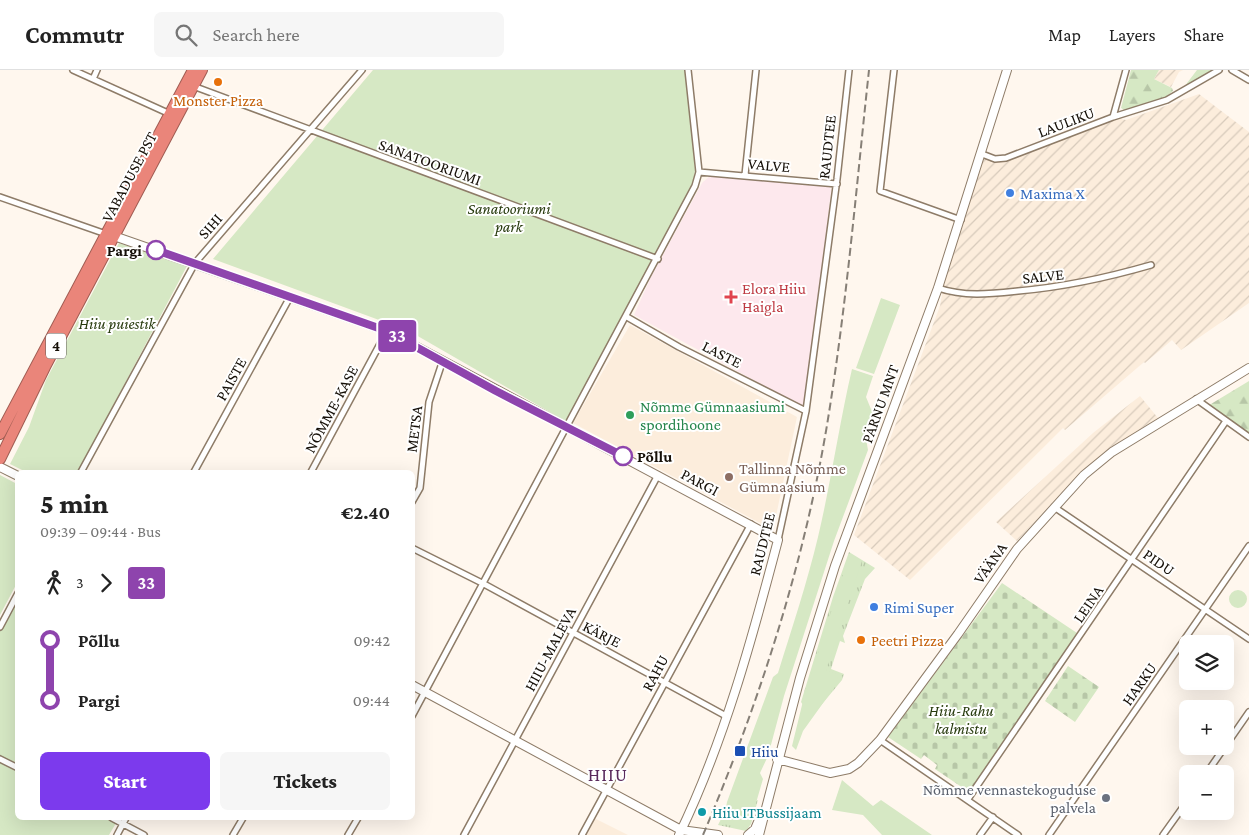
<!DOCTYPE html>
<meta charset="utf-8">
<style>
:root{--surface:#fff;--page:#f6f6f6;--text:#222;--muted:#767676;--line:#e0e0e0;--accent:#7c3aed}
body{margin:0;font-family:"Crimson Pro",serif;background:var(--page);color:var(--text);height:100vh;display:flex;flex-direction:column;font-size:19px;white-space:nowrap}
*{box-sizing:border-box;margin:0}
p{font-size:16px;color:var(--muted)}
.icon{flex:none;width:28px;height:28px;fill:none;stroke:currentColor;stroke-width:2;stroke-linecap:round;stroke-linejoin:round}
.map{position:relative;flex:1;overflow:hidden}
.sheet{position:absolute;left:15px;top:400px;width:400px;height:350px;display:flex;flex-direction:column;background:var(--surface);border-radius:8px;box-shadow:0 5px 20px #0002}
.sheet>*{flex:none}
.badge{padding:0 10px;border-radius:4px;font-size:18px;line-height:32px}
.tools{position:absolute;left:1179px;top:565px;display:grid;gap:10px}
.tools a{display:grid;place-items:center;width:55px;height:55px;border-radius:8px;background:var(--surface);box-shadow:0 5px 20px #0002;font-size:25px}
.map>.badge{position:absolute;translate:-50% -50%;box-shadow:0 0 0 2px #fff}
.legs{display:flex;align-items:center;gap:8px;height:55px;padding:0 25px;font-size:16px}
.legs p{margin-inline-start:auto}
.headline{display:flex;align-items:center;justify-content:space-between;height:85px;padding:0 25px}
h1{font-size:28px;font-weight:800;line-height:38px}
.action{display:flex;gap:10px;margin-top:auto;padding:10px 25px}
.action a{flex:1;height:58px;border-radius:8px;background:var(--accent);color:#fff;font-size:20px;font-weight:800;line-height:58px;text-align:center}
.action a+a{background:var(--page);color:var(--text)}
ul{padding:0 25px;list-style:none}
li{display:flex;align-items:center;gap:18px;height:60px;font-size:19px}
li i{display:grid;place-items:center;width:8px;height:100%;margin:0 6px;background:currentColor}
li i::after{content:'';width:12px;height:12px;margin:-6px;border:4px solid;border-radius:50%;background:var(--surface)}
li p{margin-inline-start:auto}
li:first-child i{background:linear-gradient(#0000 50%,currentColor 0)}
li:last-child i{background:linear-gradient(currentColor 50%,#0000 0)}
header{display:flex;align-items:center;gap:30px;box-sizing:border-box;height:70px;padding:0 25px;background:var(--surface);border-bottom:1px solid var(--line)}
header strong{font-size:24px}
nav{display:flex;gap:28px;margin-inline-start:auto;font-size:18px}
.search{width:350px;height:45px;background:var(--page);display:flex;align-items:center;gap:12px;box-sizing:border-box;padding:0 18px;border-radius:8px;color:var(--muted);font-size:19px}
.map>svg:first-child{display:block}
.industrial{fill:url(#industrial-furrows)}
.built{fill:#fceddc}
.medical{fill:#fde8ed}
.grass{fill:url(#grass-tufts)}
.forest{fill:url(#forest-firs)}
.cemetery{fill:url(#cemetery-stones)}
.park{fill:#d6e8c4}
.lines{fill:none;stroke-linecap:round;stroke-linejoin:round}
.street-casing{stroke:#8e7c68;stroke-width:8}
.secondary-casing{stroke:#8e7c68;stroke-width:10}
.highway-casing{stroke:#a05c52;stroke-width:12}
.street{stroke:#fff;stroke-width:5}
.secondary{stroke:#fff;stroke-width:8}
.highway{stroke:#ea857a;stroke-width:10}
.rail{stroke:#867f76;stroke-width:2;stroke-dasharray:8 4;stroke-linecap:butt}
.line-1-casing{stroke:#fff;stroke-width:11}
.line-1{stroke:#8e44ad;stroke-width:8}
.food-dot{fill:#e8710a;stroke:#fff;stroke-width:2}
.shop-dot{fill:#3f7fe0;stroke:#fff;stroke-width:2}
.stop-1-dot{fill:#fff;stroke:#8e44ad;stroke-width:2.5}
.health-dot{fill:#e0444e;stroke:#fff;stroke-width:2}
.leisure-dot{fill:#2e9e5b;stroke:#fff;stroke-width:2}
.education-dot{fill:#8d6e63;stroke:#fff;stroke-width:2}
.transit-dot{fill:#1a4fb4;stroke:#fff;stroke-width:2}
.worship-dot{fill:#6b7280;stroke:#fff;stroke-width:2}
.culture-dot{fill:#0f9aa8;stroke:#fff;stroke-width:2}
.labels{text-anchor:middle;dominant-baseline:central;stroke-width:4;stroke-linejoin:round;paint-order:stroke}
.shield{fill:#fff;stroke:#5c5852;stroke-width:1}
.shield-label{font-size:15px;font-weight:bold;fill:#161008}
.food-label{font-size:16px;fill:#c56008;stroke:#fff}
.street-label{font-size:16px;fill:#161008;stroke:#fff}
.shop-label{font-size:16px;fill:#366cbe;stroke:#fff;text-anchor:start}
.park-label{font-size:16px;font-style:italic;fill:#273a0d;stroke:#fff}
.stop-label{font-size:16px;font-weight:bold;fill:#161008;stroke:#fff;text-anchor:end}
.health-label{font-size:16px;fill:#be3a42;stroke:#fff;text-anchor:start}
.leisure-label{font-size:16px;fill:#27864d;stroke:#fff;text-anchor:start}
.education-label{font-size:16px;fill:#785e54;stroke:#fff;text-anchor:start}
.transit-label{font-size:16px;fill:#164399;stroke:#fff;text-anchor:start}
.worship-label{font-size:16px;fill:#5b616d;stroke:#fff;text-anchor:end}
.culture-label{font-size:16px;fill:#0d838f;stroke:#fff;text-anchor:start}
.quarter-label{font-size:19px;letter-spacing:1px;fill:#5a2a5c;stroke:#fff}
</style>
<header>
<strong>Commutr</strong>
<div class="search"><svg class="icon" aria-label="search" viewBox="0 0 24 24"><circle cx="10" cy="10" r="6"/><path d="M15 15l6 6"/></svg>Search here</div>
<nav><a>Map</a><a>Layers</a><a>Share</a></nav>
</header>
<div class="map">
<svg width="1249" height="765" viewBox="0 0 1249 765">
<defs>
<pattern id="industrial-furrows" width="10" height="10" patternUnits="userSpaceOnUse" patternTransform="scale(1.25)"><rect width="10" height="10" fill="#fceddc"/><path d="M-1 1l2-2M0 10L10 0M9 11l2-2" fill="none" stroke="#d7cabb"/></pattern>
<pattern id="grass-tufts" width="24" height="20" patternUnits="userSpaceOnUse" patternTransform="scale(1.25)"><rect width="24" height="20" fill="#d6e8c4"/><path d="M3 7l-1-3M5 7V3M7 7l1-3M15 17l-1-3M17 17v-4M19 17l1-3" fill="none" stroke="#b7c6a7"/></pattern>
<pattern id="forest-firs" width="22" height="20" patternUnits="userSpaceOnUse" patternTransform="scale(1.25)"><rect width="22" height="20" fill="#d6e8c4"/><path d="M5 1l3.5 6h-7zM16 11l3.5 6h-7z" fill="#b7c6a7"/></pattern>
<pattern id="cemetery-stones" width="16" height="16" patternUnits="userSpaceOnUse" patternTransform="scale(1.25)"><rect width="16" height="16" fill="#d6e8c4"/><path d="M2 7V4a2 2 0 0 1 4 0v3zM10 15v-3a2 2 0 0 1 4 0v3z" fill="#b7c6a7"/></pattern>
</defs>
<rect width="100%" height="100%" fill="#fff7ee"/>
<path class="industrial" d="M1159,0h24l-4,2 -8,15 -17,-8z
M1199,24l50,38v171l-68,47 -9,-10 -27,23 -1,-1 -79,68 -2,-2 -153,152 -56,-45 86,-229 9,-51 33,-101 13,5 117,-42 14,3z
M1140,326l18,22 -47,29 -30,24 -64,70 -21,-19 97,-89z"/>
<path class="built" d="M630,255l167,92 -24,113 -200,-107z
M592,747l36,18h-46z"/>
<path class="medical" d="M711,105l119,12 1,4 -10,87 -16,125 -4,3 -167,-91 17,-38 51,-94z"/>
<path class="grass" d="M1197,0h15v2l-28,15z
M849,482l26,16 -10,11 -22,57 2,7 -5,-2 -9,28 13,5 -2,6 -24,29 -15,-4 -2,-3 32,-105z
M758,730l-7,24 -5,7 -28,-6 5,-10z"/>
<path class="forest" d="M1131,0h28l-5,9 18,9 1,3 -7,6 -40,14 -5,-3z
M1249,311v56l-43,-30z"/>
<path class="cemetery" d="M1002,513l75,50 -108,159 -34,-23 2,-4 -13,-10 -3,4 -33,-22z
M1068,596l31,21 -24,35 -30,-21z"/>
<path class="park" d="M373,0h313l9,101 -2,10 -37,75 -89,166 -158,-91 -196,-72z
M119,173l68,23 -109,206h-52l-16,-8 19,-37 17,-47z
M881,228l19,7 -26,69 -18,-6z
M852,299l21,7 -7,21 7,17 -8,19 3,17 -34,91 -50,155 -16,60 -8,17 3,6 -12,41 -9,8 -19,-4 4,-22 46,-125 5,-4c14,-45 29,-90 40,-136 13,-55 21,-112 34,-168z
M0,405l17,9v99l-17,32z
M849,485l13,6 -36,109 12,4 -2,11 -33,46 -7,19 -4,-4 11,-45z
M1229 529a9 9 0 1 1 18 0a9 9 0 1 1-18 0Z
M17,527l1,221h101l-10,17h-109v-206z
M842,710l31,26 8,-6 51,35h-50l-19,-20 -31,-5z"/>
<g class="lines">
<g class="street-casing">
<path id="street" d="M73,0l97,44
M894,0l-14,121 81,29
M1232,0l17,10
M93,9l4,-9
M193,16l465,173
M1113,47l54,-17 52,-30
M982,84l13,5 11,-1 107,-41 13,-47
M699,102l138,12
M745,105l11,-105
M0,127l106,37
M938,218c27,9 52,6 80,3 46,-4 88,-13 133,-26
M627,247l52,30 127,64
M1196,329l53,38
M81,402l114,-209 167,-193
M194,402l96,-175
M311,402l76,-141
M412,432l8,-14 9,-86 14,-42
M1054,437l195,132
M778,470l28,-129 31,-232 12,-109
M412,478l72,36 242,132
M0,557l18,-34
M412,646l283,-530 4,-14 -11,-102
M880,670l138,95
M0,689l18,9
M1206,704l43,-62
M968,729l258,-378
M112,748l32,17
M117,765l9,-17
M233,765l10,-17
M348,765l10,-17
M464,765l194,-360
M582,765l169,-311
M980,765l13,-18
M1049,765l200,-289
M1163,765l25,-35"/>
</g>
<g class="secondary-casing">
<path id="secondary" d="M111,165l276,96 391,209c-26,99 -54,202 -99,295
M0,397l18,9
M412,615l269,145 37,5
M777,689l53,14 19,-4 9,-6 22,-23 78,-106 59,-85 67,-74 28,-23 137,-84
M748,765l7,-6 6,-14
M759,765l41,-157 35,-112 103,-278 69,-218"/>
</g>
<g class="highway-casing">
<path id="highway" d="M0,364l193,-364
M0,389l45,-92 157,-297"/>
</g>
<use href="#street" class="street"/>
<use href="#secondary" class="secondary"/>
<use href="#highway" class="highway"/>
<path class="rail" d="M703,765c55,-130 99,-264 123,-404 20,-119 30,-241 43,-361"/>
</g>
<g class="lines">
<g class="line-1-casing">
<path id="line-1" d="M156,180l231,81 109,60 127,65"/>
</g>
<use href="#line-1" class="line-1"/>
</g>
<g class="food-dot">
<circle cx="218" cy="12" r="5"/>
<circle cx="861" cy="570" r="5"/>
</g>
<g class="shop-dot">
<circle cx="1010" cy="123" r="5"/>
<circle cx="874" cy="537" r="5"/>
</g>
<g class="stop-1-dot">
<circle cx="156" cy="180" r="9"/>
<circle cx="623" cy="386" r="9"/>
</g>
<path class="health-dot" d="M728.5 219.5h5v5h5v5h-5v5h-5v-5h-5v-5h5z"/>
<circle class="leisure-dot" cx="630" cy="345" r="5"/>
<circle class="education-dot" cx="729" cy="407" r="5"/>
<rect class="transit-dot" x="734" y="675" width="12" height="12" rx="2.5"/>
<circle class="worship-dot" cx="1106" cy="728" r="5"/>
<circle class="culture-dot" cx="702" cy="742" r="5"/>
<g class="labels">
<rect class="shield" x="46" y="263.5" width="20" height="25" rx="4"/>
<g class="shield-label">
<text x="56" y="276">4</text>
</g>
<g class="food-label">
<text x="218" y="30">Monster Pizza</text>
<text x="871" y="570" text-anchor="start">Peetri Pizza</text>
</g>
<g class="street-label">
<text transform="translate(1066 52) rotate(-21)">LAULIKU</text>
<text transform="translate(827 77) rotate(-84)">RAUDTEE</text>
<text transform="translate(430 92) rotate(20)">SANATOORIUMI</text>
<text transform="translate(769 95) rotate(5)">VALVE</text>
<text transform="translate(129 107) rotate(-62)">VABADUSE PST</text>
<text transform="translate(210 156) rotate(-49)">SIHI</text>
<text transform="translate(1043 206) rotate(-6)">SALVE</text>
<text transform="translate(722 284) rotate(27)">LASTE</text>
<text transform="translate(231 309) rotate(-61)">PAISTE</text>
<text transform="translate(880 334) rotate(-70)">PÄRNU MNT</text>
<text transform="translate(331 339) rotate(-62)">NÕMME-KASE</text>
<text transform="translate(414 359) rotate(-83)">METSA</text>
<text transform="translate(700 412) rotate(28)">PARGI</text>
<text transform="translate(762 474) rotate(-76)">RAUDTEE</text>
<text transform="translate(1159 492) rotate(35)">PIDU</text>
<text transform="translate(990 493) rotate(-55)">VÄÄNA</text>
<text transform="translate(1088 534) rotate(-56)">LEINA</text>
<text transform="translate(602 564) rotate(27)">KÄRJE</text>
<text transform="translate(550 579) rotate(-62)">HIIU-MALEVA</text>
<text transform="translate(655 603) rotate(-62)">RAHU</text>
<text transform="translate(1139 614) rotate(-55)">HARKU</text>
</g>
<g class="shop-label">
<text x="1020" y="123">Maxima X</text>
<text x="884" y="537">Rimi Super</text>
</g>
<g class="park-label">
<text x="509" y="138">Sanatooriumi<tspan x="509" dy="18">park</tspan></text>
<text x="117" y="253">Hiiu puiestik</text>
<text x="961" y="640">Hiiu-Rahu<tspan x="961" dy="18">kalmistu</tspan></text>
</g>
<g class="stop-label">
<text x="142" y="180">Pargi</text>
<text x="637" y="386" text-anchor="start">Põllu</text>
</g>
<g class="health-label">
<text x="742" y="218">Elora Hiiu<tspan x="742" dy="18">Haigla</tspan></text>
</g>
<g class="leisure-label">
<text x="640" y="336">Nõmme Gümnaasiumi<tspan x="640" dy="18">spordihoone</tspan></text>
</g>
<g class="education-label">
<text x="739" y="398">Tallinna Nõmme<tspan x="739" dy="18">Gümnaasium</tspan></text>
</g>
<g class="transit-label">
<text x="751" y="681">Hiiu</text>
</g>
<g class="worship-label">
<text x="1096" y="719">Nõmme vennastekoguduse<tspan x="1096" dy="18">palvela</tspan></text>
</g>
<g class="culture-label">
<text x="712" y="742">Hiiu ITBussijaam</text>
</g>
<g class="quarter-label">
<text x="608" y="704">HIIU</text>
</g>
</g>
</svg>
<div class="tools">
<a><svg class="icon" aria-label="layers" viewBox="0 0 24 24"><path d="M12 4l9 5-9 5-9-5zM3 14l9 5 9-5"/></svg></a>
<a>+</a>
<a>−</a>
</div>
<b class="badge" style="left:397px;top:266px;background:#8e44ad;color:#fff">33</b>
<section class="sheet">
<div class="headline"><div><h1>5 min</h1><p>09:39 – 09:44 · Bus</p></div><b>€2.40</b></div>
<div class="legs"><svg class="icon" aria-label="walk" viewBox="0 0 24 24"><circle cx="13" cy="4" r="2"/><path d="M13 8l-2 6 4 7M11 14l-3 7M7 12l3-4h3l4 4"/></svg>3<svg class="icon" aria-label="forward" viewBox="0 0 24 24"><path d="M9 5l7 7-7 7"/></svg><b class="badge" style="background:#8e44ad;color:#fff">33</b></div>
<ul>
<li><i style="color:#8e44ad"></i><b>Põllu</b><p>09:42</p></li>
<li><i style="color:#8e44ad"></i><b>Pargi</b><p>09:44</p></li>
</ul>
<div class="action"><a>Start</a><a>Tickets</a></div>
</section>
</div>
